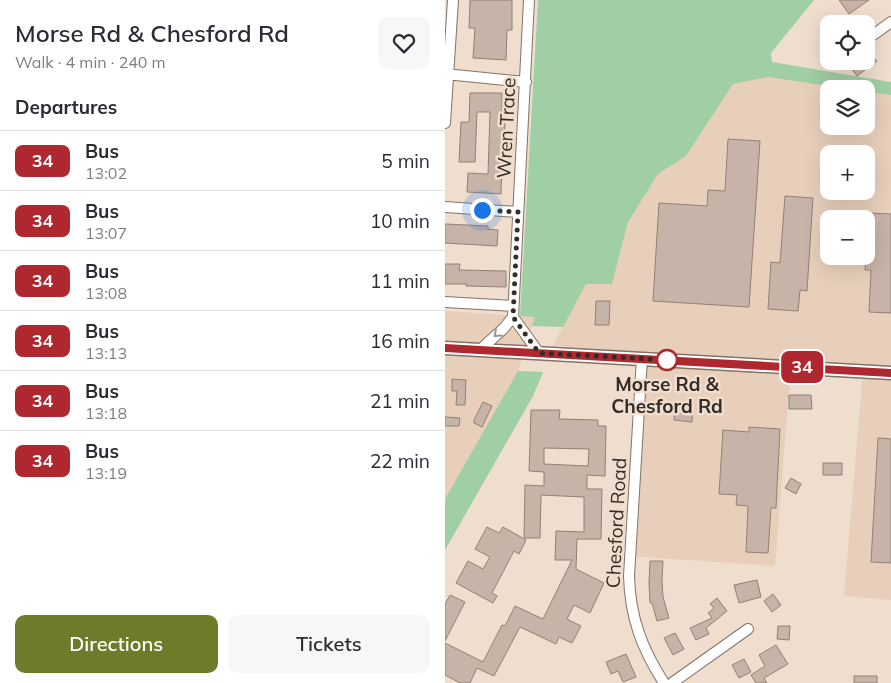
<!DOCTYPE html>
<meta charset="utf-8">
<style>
:root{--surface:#fff;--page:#f7f7f7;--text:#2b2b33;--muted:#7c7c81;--line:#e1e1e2;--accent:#6c7c2a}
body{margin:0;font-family:Mulish,sans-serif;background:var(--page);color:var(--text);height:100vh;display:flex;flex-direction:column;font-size:19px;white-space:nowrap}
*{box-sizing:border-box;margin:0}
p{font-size:16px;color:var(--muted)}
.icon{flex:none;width:28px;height:28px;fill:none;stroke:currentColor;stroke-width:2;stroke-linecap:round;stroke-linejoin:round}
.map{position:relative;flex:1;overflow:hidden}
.sheet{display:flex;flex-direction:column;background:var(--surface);width:445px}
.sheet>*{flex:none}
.badge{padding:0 10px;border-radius:8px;font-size:18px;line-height:32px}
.fabs{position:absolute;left:375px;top:15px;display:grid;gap:10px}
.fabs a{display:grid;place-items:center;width:55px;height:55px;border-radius:10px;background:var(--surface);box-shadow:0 5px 20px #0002;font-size:25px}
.you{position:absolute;width:25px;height:25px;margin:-12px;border:4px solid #fff;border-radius:50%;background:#1a73e8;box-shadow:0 0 0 8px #1a73e833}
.map>.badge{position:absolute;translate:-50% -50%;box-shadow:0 0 0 2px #fff}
h2{padding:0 15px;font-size:19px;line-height:45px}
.round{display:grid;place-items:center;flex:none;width:52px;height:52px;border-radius:10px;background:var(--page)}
.overview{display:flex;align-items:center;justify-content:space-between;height:85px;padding:0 15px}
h1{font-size:24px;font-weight:600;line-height:38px}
.cta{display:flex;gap:10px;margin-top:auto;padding:10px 15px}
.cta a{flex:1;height:58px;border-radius:10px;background:var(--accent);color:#fff;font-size:20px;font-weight:600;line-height:58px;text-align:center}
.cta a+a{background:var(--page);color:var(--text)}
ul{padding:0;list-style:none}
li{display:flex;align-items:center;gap:15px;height:60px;padding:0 15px;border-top:1px solid var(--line)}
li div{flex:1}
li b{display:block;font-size:19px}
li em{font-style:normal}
li .badge{min-width:55px;font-weight:700;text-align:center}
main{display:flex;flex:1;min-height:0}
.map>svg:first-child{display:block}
.built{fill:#e7cfbb;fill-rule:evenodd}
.green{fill:#a0cea5}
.building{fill:#c7b3a7;stroke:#928074;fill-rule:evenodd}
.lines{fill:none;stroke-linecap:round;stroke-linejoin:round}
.minor-casing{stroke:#837365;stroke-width:12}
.major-casing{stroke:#837365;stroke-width:15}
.minor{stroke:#fff;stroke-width:10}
.major{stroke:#fff;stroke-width:12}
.oneway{stroke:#9a9693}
.line-casing{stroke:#fff;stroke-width:11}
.line{stroke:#af272f;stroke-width:8}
.walk{stroke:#342d27;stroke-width:5;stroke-dasharray:0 9}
.stop-dot{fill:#fff;stroke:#af272f;stroke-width:2.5}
.labels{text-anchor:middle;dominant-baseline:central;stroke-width:5;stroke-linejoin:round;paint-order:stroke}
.street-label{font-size:19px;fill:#342d27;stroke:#efddcd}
.stop-label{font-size:19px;font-weight:bold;fill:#342d27;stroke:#efddcd}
</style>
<main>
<section class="sheet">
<div class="overview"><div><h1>Morse Rd &amp; Chesford Rd</h1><p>Walk · 4 min · 240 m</p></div><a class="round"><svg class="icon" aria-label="heart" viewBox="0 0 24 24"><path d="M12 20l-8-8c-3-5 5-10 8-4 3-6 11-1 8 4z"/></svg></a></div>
<h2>Departures</h2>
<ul>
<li><span class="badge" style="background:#af272f;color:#fff">34</span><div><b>Bus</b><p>13:02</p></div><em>5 min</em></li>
<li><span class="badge" style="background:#af272f;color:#fff">34</span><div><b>Bus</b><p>13:07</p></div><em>10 min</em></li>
<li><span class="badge" style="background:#af272f;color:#fff">34</span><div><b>Bus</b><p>13:08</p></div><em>11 min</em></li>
<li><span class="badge" style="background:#af272f;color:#fff">34</span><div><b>Bus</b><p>13:13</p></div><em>16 min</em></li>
<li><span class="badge" style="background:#af272f;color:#fff">34</span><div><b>Bus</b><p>13:18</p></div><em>21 min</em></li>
<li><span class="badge" style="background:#af272f;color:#fff">34</span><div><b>Bus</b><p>13:19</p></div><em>22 min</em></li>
</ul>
<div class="cta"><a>Directions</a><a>Tickets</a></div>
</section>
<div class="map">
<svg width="446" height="683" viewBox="0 0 446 683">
<rect width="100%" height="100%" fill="#efddcd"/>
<path class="built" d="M323,77l80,12h-19v37h37v-34l25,3v505l-47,-4 19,-225 -72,-5 -16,200 -145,-10 11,-198 -92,-5 37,-69h26l16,-62 30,-48 28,-18 47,-72zM384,154h37v37h-37zM384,219h37v37h-37z
M0,311l90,6 -17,54 -73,128z"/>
<path class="green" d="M93,0h276l-43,53 1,9 119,20v13l-25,-3v-3h-18l-80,-12 -35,7 -47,72 -28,18 -30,48 -16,62h-26l-23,43 -31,-1 3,-9 -15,-1z
M73,371l25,1 -10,24 -88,154v-51z"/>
<path class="building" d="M25,0h42v30h-5l-1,30 -33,-2 2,-30h-6z
M394,0h30l-20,14z
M421,48l11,13 -20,15 -7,-9 8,-6h8z
M25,93h32v31h3l-1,40h-2l-1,30 -34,-2 1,-19 20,1 2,-62h-13l-2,50h-16l2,-40h8z
M283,139l32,2 -11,166 -96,-6 6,-98 48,3 1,-16 17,1z
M340,196l28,2 -6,93 -7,-1 -2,21 -30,-2 3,-47 9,1z
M423,213l23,1v99l-22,-1 2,-42h-6z
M0,224l43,2v3l10,1 -1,16 -52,-3z
M0,264h15l-1,6 47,1v16l-40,-1 1,-2h-22z
M151,301h14l-1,24h-14z
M7,379l14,1 -1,25h-9l1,-14h-5z
M344,395h22l1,14h-23z
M38,402l9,4 -10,21 -8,-4v-3z
M230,402l18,1 -1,19 -18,-2z
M86,410h29l-1,9 39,1v6h8l-1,50 -18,-1v14h15l-1,50h-24l-1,30 28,14 -14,30 -16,-8 -7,14 14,7 -9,17 -13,-6 -3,7 -36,-17 -26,49 -17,-8 -7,15h-10l-15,-8v-32l38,19 19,-37 3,1 10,-20 28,13 29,-59h-17l1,-29 28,1v-35l-43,-2 -1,43h-16l1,-53 19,1v-14l-15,-1zM99,448l45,1 -1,17 -44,-2z
M0,417l15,1 -1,8h-14z
M304,427l31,2 -4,79h-5l-3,45 -22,-1 2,-46 -12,-1 1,-10 -18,-1 4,-64 26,2z
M433,438l13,1v124l-20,-1z
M378,463h19v12h-19z
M346,478l10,6 -5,10 -11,-6z
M42,527l12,6 4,-6 23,13 -7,14 -5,-3 -22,42 5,3 -4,7 -37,-20 12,-22 15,8 7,-12 -15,-8z
M205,561h13l-1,19 1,17 6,21 -12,3 -5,-18h-2l-1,-20z
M312,580l4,17 -22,6 -5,-18z
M328,594l8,11 -9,7 -8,-11z
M5,595l15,7 -20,39v-37z
M272,598l10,13 -21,17 3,6 -13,6 -6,-12 22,-10 -4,-5 6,-5 -4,-4z
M333,626h12l-1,14 -12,-1z
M230,633l9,16 -11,6 -9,-17z
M331,645l12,19 -24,14 3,5h-11l-5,-8 14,-9 -6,-11z
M181,654l10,23 -13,5 -5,-11 -7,3 -5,-12z
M299,659l7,13 -12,6 -7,-13z
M409,676h23v7h-23z"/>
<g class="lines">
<g class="minor-casing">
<path id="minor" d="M84,0l-16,317 26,36
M428,35l18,-13
M0,74l81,8
M0,123l8,-123
M0,207l73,5
M0,302l68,4
M35,350l24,-22 9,-11
M197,358l-13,218c1,41 13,73 35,107
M227,683l76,-54"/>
</g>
<g class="major-casing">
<path id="major" d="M0,348l446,25"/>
</g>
<use href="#minor" class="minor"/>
<use href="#major" class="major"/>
</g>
<defs><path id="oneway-chevron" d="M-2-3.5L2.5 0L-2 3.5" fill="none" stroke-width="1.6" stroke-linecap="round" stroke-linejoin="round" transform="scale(1.25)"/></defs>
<use class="oneway" href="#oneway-chevron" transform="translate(52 334) rotate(138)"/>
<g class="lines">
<g class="line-casing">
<path id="line" d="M0,348l446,25"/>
</g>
<use href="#line" class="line"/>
<path class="walk" d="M37,210l36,2 -5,105 26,36 130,7h-2"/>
</g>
<circle class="stop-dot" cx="222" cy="360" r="10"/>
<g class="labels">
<g class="street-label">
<text transform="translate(61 128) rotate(-87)">Wren Trace</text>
<text transform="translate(171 523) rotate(-87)">Chesford Road</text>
</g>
<g class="stop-label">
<text x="222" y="384">Morse Rd &amp;<tspan x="222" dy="22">Chesford Rd</tspan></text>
</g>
</g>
</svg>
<div class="fabs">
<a><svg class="icon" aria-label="locate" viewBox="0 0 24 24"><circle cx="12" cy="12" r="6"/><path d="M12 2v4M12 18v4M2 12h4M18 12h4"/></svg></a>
<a><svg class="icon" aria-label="layers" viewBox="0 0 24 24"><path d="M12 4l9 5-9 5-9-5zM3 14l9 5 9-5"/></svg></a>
<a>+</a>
<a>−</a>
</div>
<div class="you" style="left:37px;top:210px"></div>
<b class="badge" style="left:357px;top:367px;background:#af272f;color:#fff">34</b>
</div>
</main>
